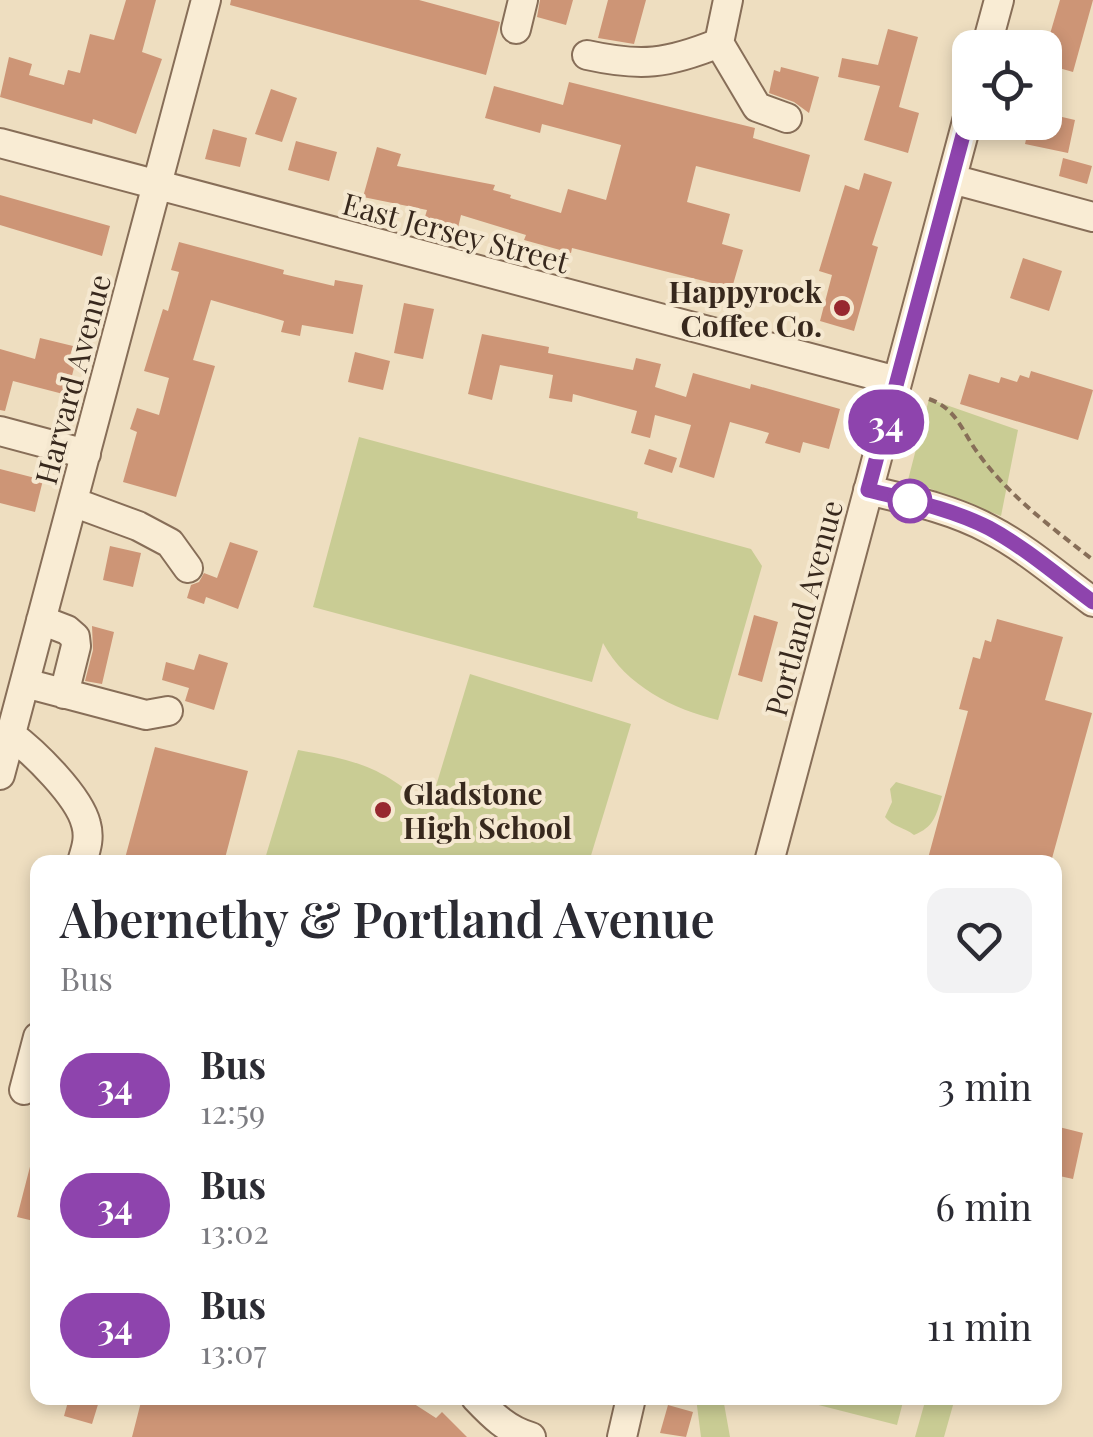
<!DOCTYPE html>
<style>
:root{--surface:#fff;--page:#f2f2f3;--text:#2b2b33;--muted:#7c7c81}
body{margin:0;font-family:"Playfair Display",serif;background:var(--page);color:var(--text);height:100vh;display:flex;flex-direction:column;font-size:38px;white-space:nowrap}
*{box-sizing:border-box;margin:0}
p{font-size:32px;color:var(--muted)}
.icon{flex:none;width:55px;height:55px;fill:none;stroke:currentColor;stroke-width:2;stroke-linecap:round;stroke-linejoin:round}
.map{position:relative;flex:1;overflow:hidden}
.panel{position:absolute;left:30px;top:855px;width:1032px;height:550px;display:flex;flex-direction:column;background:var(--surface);border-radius:20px;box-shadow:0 5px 15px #0003}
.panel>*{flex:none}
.badge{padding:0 20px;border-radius:32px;font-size:35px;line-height:65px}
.controls{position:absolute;left:952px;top:30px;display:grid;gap:20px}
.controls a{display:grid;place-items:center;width:110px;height:110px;border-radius:20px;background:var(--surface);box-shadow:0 5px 15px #0003;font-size:50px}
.map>.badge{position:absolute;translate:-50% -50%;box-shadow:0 0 0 5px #fff}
.round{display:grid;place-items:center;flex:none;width:105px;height:105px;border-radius:20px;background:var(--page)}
.summary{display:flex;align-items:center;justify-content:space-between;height:170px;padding:0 30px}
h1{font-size:48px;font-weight:600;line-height:75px}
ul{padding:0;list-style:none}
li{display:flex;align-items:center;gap:30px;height:120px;padding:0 30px}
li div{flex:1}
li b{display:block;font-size:38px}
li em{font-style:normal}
li .badge{min-width:110px;font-weight:700;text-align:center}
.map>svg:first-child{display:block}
.green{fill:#c9cc94}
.building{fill:#cd9576}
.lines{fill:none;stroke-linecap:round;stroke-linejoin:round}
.minor-casing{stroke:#876e58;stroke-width:32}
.path{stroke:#876e58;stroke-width:4;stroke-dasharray:8 5;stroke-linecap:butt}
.minor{stroke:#f9ecd4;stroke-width:28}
.line-casing{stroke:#fff;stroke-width:22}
.line{stroke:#8e44ad;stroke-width:15}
.poi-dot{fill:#97282f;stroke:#f5e8d0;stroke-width:4}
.stop-dot{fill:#fff;stroke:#8e44ad;stroke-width:5}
.labels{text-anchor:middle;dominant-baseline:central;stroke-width:8;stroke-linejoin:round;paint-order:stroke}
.street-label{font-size:30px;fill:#37281d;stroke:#f5e8d0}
.poi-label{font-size:30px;font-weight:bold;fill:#37281d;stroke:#f5e8d0;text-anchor:end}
</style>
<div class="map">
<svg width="1093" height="1437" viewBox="0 0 1093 1437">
<rect width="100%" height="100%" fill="#eedec0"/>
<path class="green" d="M929,399l89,31 -17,86 -93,-36z
M359,437l279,75 -1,6 114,31 11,17 -44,154c-45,-11 -92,-34 -115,-77l-11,39 -279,-75z
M470,674l161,50 -42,138h-325l34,-112c61,11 85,17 131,59z
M896,782l46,14c-6,20 -8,31 -28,39 -10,-8 -21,-8 -29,-18l7,-15 -2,-13z
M696,1398h27l7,39h-29z
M791,1398h113l-7,27z
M926,1398h29l-11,39h-29z"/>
<path class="building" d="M126,0h30l-14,52 20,7 -26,75 -43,-15 -1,5 -92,-27 9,-40 23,7 -3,11 35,10 4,-15 12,3 10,-39 24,6z
M231,0h188l81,22 -14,53 -256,-70z
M540,0h33l-7,25 -29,-8z
M608,0h38l-12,44 -36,-6z
M1060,0h33l-20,72 -28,-8v-13z
M888,29l30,8 -19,70 20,6 -11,40 -44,-13 16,-54 -42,-9 4,-19 36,7z
M781,67l38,10 -10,36 -15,-11 -25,-9 5,-23 6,2z
M569,82l186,46 -2,10 57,17 -10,37 -104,-26 -9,36 43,12 -8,30 21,6 -11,38 -160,-40 -1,5 -47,-13 2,-5 -65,-20 -3,13 -34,-8 3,-10 -64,-13 14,-50 24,7 -4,12 98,19 -2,5 18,5 -1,3 51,15 7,-24 38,11 15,-55 -79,-21 -2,9 -55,-15 9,-32 69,19z
M271,89l26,9 -15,44 -27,-8z
M1045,113l30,7 -7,33 -43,-9 5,-22h15z
M213,129l34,9 -7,29 -35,-8z
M296,141l41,11 -8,29 -41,-11z
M1063,158l29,8 -5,18 -28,-8z
M864,173l28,9 -20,63 6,2 -24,84 -34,-10 12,-46 -13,-4 26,-86 14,5z
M0,195l110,31 -8,30 -102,-31z
M179,242l105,28 -1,4 51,12 1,-6 28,5 -10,49 -51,-9 -2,11 -19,-4 3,-11 -73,-21 -18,60 22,6 -39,131 -53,-15 14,-50 -7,-3 7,-21 22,7 10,-37 -25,-7 19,-62 5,2 11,-39 -8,-2z
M1023,258l39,13 -13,40 -39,-13z
M404,303l30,6 -11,50 -29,-6z
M482,334l67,13 -1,6 85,17 3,-12 25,6 -6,23 31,10 7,-24 57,16 1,-5 89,25 -11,40 -26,-7 -3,11 -35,-10 4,-10 -39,-11 -16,56 -35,-11 12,-42 -36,-10 -5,23 -19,-5 6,-22 -64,-17 -1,8 -23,-4 4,-23 -53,-10 -8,35 -24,-6z
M40,338l33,8 -5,16 7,2 -8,31 -54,-14 -8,30 -5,-1v-61l35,10z
M355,352l35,9 -7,29 -35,-8z
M1031,371l62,19 -15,50 -118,-36 9,-30 30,9 2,-6 16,5 3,-7 9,3z
M649,449l28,9 -5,15 -28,-9z
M0,469l43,11 -8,32 -35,-9z
M230,542l28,9 -20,58 -32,-12 -2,7 -17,-6 4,-13 8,-3 5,-9 13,5z
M110,546l31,7 -8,34 -30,-7z
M754,615l24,7 -16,60 -24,-7z
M997,619l66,18 -18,63 47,13 -41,149h-124l41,-151 -9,-2 14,-52 7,2 5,-19 6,2z
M92,626l22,6 -12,52 -17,-3 8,-31z
M199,654l29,9 -14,47 -29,-9 4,-13 -27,-8 4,-18 28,8z
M155,747l93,24 -24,91h-100z
M1059,1127l24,6 -10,46 -18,-4z
M32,1159l6,1v62l-21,-5z
M69,1398h31l-8,26 -28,-8z
M142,1398h263l31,20 6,-6 25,25h-335z
M668,1405l25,7 -7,25 -26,-4z"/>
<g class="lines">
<g class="minor-casing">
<path id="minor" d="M516,29l7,-29
M719,43l38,64 30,11
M719,43l9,-43
M986,48l13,-48
M587,55c54,12 80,9 132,-12
M0,143l897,238
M952,179l141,38
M0,431l86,23
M868,490c41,10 84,19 121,39 37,19 70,48 104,73
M73,502l65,24 32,17 18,25
M41,620l26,10 8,7 1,9 -12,48
M25,683l121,32 22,-4
M11,735c23,17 68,61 75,89 4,14 0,25 -4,38
M0,775l206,-775
M769,862l201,-752
M24,1090l14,-53
M476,1398c17,18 31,32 55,39
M622,1437l9,-39"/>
</g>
<path class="path" d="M929,399c26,9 32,29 46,50 31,45 75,77 118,111"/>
<use href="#minor" class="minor"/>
</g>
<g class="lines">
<g class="line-casing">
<path id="line" d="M970,109l-102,381c40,10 84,19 121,38 37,20 70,49 104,74"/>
</g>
<use href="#line" class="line"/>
</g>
<g class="poi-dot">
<circle cx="842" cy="308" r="10"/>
<circle cx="383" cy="810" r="10"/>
</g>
<circle class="stop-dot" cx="910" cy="501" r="20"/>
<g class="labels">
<g class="street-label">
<text transform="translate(456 232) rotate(15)">East Jersey Street</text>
<text transform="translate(72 379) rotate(-75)">Harvard Avenue</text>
<text transform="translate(803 608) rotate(-75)">Portland Avenue</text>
</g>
<g class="poi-label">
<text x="822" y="291">Happyrock<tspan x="822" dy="34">Coffee Co.</tspan></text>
<text x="403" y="793" text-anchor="start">Gladstone<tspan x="403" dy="34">High School</tspan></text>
</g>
</g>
</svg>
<div class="controls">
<a><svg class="icon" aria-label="locate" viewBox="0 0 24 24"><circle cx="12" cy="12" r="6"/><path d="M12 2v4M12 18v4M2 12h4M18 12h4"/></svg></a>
</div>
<b class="badge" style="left:886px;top:422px;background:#8e44ad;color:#fff">34</b>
<section class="panel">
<div class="summary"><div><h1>Abernethy &amp; Portland Avenue</h1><p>Bus</p></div><a class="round"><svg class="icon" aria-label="heart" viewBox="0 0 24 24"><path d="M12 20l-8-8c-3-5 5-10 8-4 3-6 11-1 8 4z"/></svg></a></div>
<ul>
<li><span class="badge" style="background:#8e44ad;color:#fff">34</span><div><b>Bus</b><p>12:59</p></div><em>3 min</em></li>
<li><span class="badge" style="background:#8e44ad;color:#fff">34</span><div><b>Bus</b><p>13:02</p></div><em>6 min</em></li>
<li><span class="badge" style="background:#8e44ad;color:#fff">34</span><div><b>Bus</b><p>13:07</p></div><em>11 min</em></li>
</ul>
</section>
</div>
